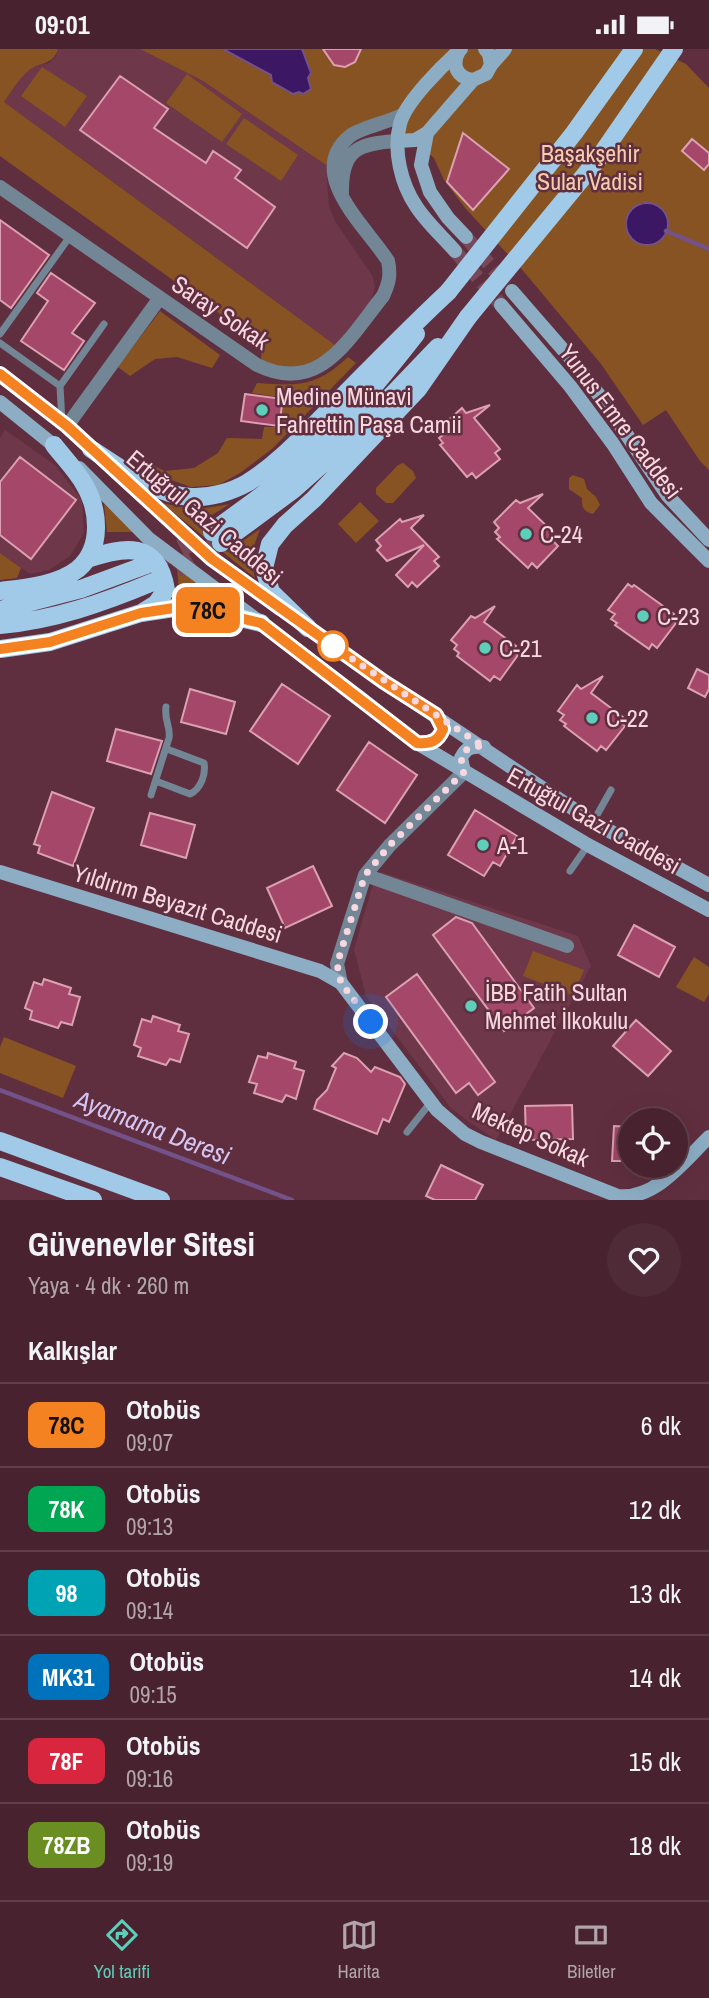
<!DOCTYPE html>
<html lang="tr">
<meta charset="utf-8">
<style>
:root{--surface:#48232f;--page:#4f2b37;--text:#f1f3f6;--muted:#b1a4aa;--line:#60404b;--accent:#5cceba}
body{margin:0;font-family:"Archivo Narrow",sans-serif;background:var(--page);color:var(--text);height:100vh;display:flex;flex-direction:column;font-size:26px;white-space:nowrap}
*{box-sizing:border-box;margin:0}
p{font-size:23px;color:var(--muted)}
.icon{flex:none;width:38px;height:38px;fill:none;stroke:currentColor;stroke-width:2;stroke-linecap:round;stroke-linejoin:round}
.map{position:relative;height:1151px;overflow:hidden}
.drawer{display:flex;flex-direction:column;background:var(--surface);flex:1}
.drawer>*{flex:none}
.badge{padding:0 14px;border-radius:10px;font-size:24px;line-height:46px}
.tools{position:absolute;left:618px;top:1059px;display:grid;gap:14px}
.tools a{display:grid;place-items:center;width:70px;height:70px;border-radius:50%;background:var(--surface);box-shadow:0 7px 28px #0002,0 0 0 2px var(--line);font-size:35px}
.you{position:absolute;width:35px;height:35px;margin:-18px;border:5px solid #fff;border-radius:50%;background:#1a73e8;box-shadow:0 0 0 10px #1a73e833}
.map>.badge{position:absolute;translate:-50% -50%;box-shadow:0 0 0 4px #fff}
h2{padding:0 28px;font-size:26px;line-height:63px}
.round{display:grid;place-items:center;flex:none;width:74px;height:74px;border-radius:37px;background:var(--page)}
.overview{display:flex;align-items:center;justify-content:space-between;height:119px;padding:0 28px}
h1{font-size:33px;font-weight:800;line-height:52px}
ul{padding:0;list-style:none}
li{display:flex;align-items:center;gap:21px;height:84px;padding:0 28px;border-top:2px solid var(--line)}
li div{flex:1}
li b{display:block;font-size:26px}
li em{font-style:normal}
li .badge{min-width:77px;font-weight:700;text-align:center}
.status{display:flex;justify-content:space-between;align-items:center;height:49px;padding:0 35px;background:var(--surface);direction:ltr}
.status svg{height:19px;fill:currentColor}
.tab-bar{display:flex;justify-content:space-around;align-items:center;height:98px;border-top:2px solid var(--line);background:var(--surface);font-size:19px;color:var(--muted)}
.tab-bar a{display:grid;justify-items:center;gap:4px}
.tab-bar .selected{color:var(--accent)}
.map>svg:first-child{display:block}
.built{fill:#6f374a}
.green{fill:#885322}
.water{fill:#3b1764;stroke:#735189;stroke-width:2}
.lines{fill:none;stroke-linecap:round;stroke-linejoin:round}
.stream{stroke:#735189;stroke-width:4.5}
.building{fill:#a44768;stroke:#dba0b1;stroke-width:2}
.secondary-tunnel{stroke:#774857;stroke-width:14;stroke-dasharray:14 7;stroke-linecap:butt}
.primary-tunnel{stroke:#774857;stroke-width:18;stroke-dasharray:18 9;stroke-linecap:butt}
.lane{stroke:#728695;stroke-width:7}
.street{stroke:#728695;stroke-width:14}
.secondary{stroke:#8cadc4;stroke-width:14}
.primary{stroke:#a0cae8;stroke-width:18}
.primary-bridge{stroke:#a0cae8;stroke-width:18}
.line-casing{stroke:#fff;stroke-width:16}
.line{stroke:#f58220;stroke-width:10}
.walk{stroke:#f7d7e0;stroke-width:7;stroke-dasharray:0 12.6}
.poi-dot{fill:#5cceba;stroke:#602f3f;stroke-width:2.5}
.stop-dot{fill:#fff;stroke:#f58220;stroke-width:3.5}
.labels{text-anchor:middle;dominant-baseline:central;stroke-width:5;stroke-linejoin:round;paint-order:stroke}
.park-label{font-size:24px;fill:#f5ccac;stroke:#602f3f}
.street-label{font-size:24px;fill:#f7d7e0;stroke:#602f3f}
.poi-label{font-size:24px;fill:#f7d7e0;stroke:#602f3f;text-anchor:start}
.water-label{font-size:26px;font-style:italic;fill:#d4c5f2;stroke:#602f3f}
</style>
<div class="status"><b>09:01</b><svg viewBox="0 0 49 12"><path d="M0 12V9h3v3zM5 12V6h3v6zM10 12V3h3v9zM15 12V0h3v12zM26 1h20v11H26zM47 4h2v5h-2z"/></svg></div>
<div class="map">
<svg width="709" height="1151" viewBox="0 0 709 1151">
<rect width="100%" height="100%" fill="#602f3f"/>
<path class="built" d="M58,0h82l63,32 123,84 3,42 6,14 38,56 2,10 -5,18 -35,40 -331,-243 21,-29 8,-6 16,-4 7,-6z
M5,381l50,35 27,35 2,33 -14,23 -21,14 -19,4 -30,-21v-115z
M381,823l197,64 13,30 -95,174 -31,-21 -14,-11 -85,-112 -12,-47 19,-65z"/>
<path class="green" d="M0,0h58c-5,17 -18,12 -30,22 -9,8 -17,21 -24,31l331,243 -20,19 -27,7 -27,-11 1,-16 -262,-188z
M140,0h515l31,15 23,24v382l-9,-9 -34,-51 -23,15 -42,-61 -76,-91 -59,-64 -22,-29 -10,-22 -29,-24 -14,-16 -56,31 -9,16 -123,-84z
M42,18l45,29 -22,31 -44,-31z
M187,25l55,40 -20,28 -56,-39z
M244,69l54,37 -17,26 -55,-37z
M160,262l60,44 -8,13 -35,-11 -22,2 -25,17 -12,-9z
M348,308l8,6 -84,86 -32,24 -22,12 -27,2 -53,-19 4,-7 23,10 29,-3 24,-15 9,-15 35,1 2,-12h16l4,-29 -32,-5 5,-10c42,3 59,4 91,-26z
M403,414l10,8 3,7 -23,25h-7l-10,-9v-6l22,-23z
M573,426l11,4 3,10 9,8 4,8 -7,9c-10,-3 -11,-6 -11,-16l-13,-9v-11z
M360,453l19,19 -23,22 -18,-19z
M162,454l32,7 36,-6 -26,16 23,32 33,-23 -10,28 5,21z
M104,455l31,28h-28z
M0,504l21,15 -4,10 -17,2z
M177,518l31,26 -29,-3z
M533,902l51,19 -11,25 -50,-19z
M694,908l15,10v27l-5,8 -28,-15z
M4,988l72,29 -13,32 -63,-25v-26z"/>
<path class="water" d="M223,0h79l9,24 -3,5 3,11 -8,5 -4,-2 -6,2 -21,-12 -1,-7z
M626 175a21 21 0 1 1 42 0a21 21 0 1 1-42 0Z"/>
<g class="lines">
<path class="stream" d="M666,182l43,18
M0,1041l292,110"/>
</g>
<path class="building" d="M323,0h38l-6,13 -10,5 -11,-2z
M120,27l48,33 -14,19 52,35 7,-12 28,19 -6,8 40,29 -28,41 -167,-118z
M463,84l46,36 -36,41 -26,-28z
M692,90l17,14v11l-5,6 -22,-19z
M0,171l49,35 -38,53 -11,-8z
M51,224l44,30 -23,30 12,8 -20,29 -43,-29 27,-40 -11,-8z
M245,345l38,5 -4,27 -38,-5z
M490,356l-16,13 26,31 -5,4 5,6 -24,19 -4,-5 -5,4 -27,-32 3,-2 -4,-5 4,-3 -5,-6 24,-21 4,5z
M20,408l56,43 -45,59 -31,-24v-53z
M543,445l-15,14 29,28 -4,5 5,5 -21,22 -5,-5 -4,5 -31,-29 3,-2 -5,-5 4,-4 -5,-6 22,-22 4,3z
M424,466l-13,13 28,29 -5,4 5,5 -22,21 -5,-5 -4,5 -12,-12 28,-30 -37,16 -10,-11 4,-4 -5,-6 24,-21 2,3z
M628,535l4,3 2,-2 40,29 -4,5 6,4 -19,25 -5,-4 -3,5 -34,-24 2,-2 -6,-4 4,-5 -7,-4z
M495,557l-11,16 32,24 -4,5 6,4 -18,25 -6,-4 -4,5 -33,-25 2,-3 -5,-4 3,-4 -6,-5 20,-24 4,2z
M697,620l12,6v14l-4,8 -17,-9z
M603,627l-12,17 32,24 -4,4 6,5 -19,24 -5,-4 -4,5 -33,-25 2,-2 -6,-4 4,-5 -6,-4 19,-26 4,4z
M282,635l48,32 -32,48 -48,-33z
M190,640l45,13 -9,32 -45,-12z
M116,680l46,12 -11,33 -44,-13z
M369,693l48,33 -32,48 -48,-33z
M52,743l42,16 -21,58 -35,-13 2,-7 -6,-2z
M475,761l42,26 -17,30 -7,-4 -9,14 -36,-21z
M150,764l45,12 -9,33 -45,-13z
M313,817l19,40 -47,22 -18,-40z
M456,868l16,6 62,85 -30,23 -71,-96z
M634,876l41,22 -16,30 -41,-22z
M417,925l78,108 -17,13 -9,-12 -13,10 -70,-96z
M44,930l27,9 -2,6 11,3 -8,28 -11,-3 -3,6 -28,-9 2,-8 -7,-3 9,-26 8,3z
M153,967l27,9 -2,6 11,3 -9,28 -10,-3 -4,6 -28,-9 3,-8 -7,-3 8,-26 9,3z
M636,971l35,31 -23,25 -35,-30z
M268,1004l28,9 -2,6 10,3 -8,28 -10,-4 -4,7 -28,-9 3,-9 -8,-2 9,-26 9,2z
M344,1004l13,5 14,14 4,-5 25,10 5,7 -16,38 -6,-3 -6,15 -63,-25 3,-9 10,-10 9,-22 -4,-2z
M572,1056l1,34 -47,1 -1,-34z
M614,1077l16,1v34h-18z
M441,1116l42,20 -8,15h-40l-9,-4z"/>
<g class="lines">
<path class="secondary-tunnel" d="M466,188l41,48
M455,202l46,54"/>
<path class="primary-tunnel" d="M156,511l56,-28
M153,533l68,-39"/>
<path class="lane" d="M0,285l71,-99
M0,294l60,43 2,36
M60,337l44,-62
M156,732l34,13c11,-5 16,-20 14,-31l-37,-14
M151,746l18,-57c2,-11 -5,-17 -3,-31
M593,773l18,-32
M570,822l18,-26
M407,1083l24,-30"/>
<path class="street" d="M0,138l257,178c63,31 92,-27 126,-69 6,-13 8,-21 5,-35 -21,-34 -84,-87 -38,-125 9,-8 40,-14 54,-22
M342,144c-1,-44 17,-50 56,-52
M67,377l92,-127
M365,826l202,71
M341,934l-4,-19 28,-89 25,-30 74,-73"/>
<path class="secondary" d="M485,0l4,5 2,11
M459,2c-8,14 -2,27 14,29
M398,92l17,-1 12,-7
M466,188l-18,-19 -18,-26 -9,-27 6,-32 46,-53 13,-6 5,-9 14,-16
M455,202c-13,-15 -29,-29 -39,-45 -15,-22 -23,-56 -16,-82 5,-22 44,-60 61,-75
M512,242l67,77 31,42 58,86 41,44
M501,256l69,81 43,58 38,59 58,58
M0,325l67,52 31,30
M0,353l62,50
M79,419l69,70 210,158 59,47 171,102 121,65
M116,423l96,87 68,50
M300,573l84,60 209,140 116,63
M417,694c13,1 21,-1 26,-14l-6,-13
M464,723l-3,-14c5,-11 12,-12 23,-11
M0,823l320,99 21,12 96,127 28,24 16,8 137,54c38,4 67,-36 91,-59"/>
<path class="primary" d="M91,400c30,19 64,46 100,48 19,1 40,-5 56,-14 31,-19 55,-46 80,-71 40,-40 79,-81 121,-120
M212,483c20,-15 41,-30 61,-45 54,-43 101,-99 143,-153
M221,494l72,-53 52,-46 93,-97
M87,510c36,-12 71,-20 79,31l-10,14 -13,8
M0,542c24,-3 58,-6 78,-22 25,-21 21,-60 6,-85 -8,-14 -20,-26 -30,-39
M0,561l81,-21 65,-24
M0,576c54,-5 103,-22 153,-43
M308,579l-37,-36 -7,-24 6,-24 15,-19 29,-26 104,-110 50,-72
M0,600l50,-7 91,-29 33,-5 32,2 55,13
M0,1092l161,59
M0,1118l93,33"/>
<path class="primary-bridge" d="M448,243l126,-159 60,-84
M468,268l130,-158 76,-110"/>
</g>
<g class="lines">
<g class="line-casing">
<path id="line" d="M0,325l67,52 145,133 172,123 52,33 7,14c-5,13 -13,15 -26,14l-156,-120 -55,-13 -32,-2 -33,5 -91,29 -50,7"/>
</g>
<use href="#line" class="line"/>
<path class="walk" d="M333,597l-6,-4 157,105 -8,-1 -10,4 -5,8 3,14 -74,73 -25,30 -28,89 4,19 30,39"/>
</g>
<g class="poi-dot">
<circle cx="262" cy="361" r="7"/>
<circle cx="526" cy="485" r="7"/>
<circle cx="643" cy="567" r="7"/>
<circle cx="485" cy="599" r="7"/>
<circle cx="592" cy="669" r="7"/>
<circle cx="483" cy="796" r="7"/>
<circle cx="471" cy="957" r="7"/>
</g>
<circle class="stop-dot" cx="333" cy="597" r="14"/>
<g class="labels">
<g class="park-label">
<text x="590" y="104">Başakşehir<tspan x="590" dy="28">Sular Vadisi</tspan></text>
</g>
<g class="street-label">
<text transform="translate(221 263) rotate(34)">Saray Sokak</text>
<text transform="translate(621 372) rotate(53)">Yunus Emre Caddesi</text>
<text transform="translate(205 468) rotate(40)">Ertuğrul Gazi Caddesi</text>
<text transform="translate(594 771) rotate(29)">Ertuğtul Gazi Caddesi</text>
<text transform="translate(178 854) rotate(17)">Yıldırım Beyazıt Caddesi</text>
<text transform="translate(531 1085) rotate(24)">Mektep Sokak</text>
</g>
<g class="poi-label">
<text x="276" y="347">Medine Münavi<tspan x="276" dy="28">Fahrettin Paşa Camii</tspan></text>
<text x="540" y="485">C-24</text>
<text x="657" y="567">C-23</text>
<text x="499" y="599">C-21</text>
<text x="606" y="669">C-22</text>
<text x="497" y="796">A-1</text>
<text x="485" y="943">İBB Fatih Sultan<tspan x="485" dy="28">Mehmet İlkokulu</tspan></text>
</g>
<g class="water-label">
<text transform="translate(153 1078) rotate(21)">Ayamama Deresi</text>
</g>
</g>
</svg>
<div class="tools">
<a><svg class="icon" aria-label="locate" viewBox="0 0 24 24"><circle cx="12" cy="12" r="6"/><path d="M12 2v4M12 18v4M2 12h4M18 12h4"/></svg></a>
</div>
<div class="you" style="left:371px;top:973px"></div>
<b class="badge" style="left:208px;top:561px;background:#f58220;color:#111">78C</b>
</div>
<section class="drawer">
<div class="overview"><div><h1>Güvenevler Sitesi</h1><p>Yaya · 4 dk · 260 m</p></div><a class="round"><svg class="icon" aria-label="heart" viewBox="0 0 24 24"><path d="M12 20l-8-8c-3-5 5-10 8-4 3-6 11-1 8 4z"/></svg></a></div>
<h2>Kalkışlar</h2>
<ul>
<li><span class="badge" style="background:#f58220;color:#111">78C</span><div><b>Otobüs</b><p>09:07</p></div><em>6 dk</em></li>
<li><span class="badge" style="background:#00a651;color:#fff">78K</span><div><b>Otobüs</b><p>09:13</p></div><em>12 dk</em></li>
<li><span class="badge" style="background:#00a3b4;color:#fff">98</span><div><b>Otobüs</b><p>09:14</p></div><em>13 dk</em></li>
<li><span class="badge" style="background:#0072bc;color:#fff">MK31</span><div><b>Otobüs</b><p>09:15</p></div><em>14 dk</em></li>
<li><span class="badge" style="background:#d7263d;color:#fff">78F</span><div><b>Otobüs</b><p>09:16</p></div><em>15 dk</em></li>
<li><span class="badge" style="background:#6b8e23;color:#fff">78ZB</span><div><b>Otobüs</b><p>09:19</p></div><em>18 dk</em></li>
</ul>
</section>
<nav class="tab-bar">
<a class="selected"><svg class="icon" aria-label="directions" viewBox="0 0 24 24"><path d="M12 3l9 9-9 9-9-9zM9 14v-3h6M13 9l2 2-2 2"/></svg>Yol tarifi</a>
<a><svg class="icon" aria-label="map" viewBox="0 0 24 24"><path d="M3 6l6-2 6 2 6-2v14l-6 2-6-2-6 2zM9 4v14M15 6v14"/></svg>Harita</a>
<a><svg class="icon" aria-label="tickets" viewBox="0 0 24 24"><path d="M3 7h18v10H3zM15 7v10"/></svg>Biletler</a>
</nav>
